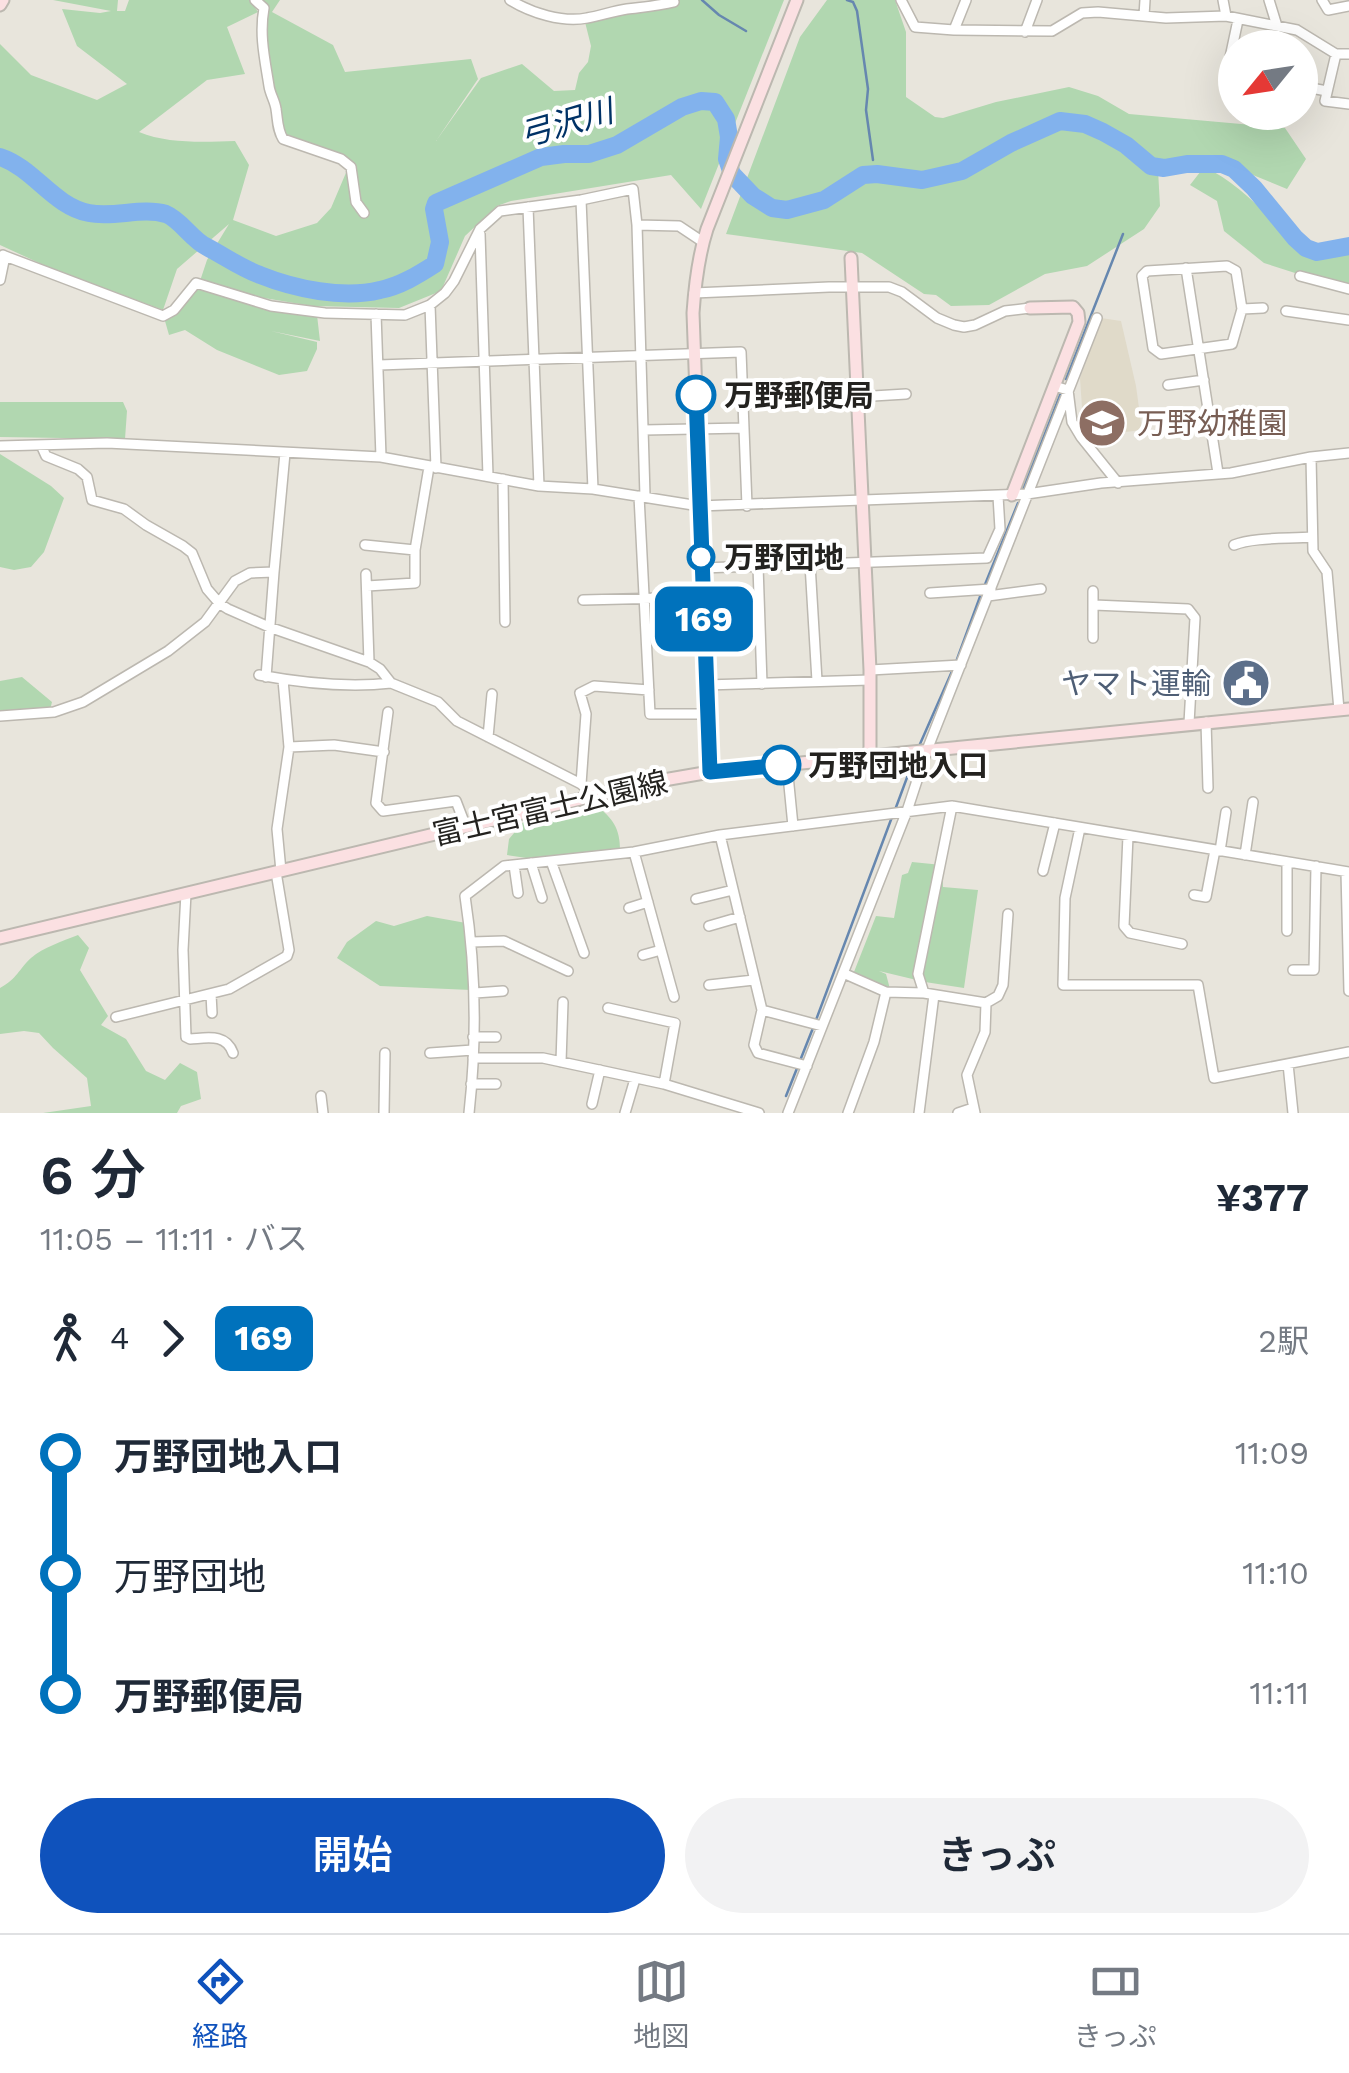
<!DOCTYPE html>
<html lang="ja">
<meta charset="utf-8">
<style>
:root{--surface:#fff;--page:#f2f2f3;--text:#1f2937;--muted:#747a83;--line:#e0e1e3;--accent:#0f52bc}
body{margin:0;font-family:"Work Sans","Noto Sans JP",sans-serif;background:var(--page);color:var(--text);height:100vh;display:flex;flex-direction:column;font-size:38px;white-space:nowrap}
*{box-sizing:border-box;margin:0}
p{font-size:32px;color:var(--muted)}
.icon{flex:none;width:55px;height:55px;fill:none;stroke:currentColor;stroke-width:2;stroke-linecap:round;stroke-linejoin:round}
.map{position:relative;height:1113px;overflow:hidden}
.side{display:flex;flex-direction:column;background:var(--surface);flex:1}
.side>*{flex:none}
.badge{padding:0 20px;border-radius:15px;font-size:35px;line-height:65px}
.needle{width:65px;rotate:240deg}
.buttons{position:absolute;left:1218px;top:30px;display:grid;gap:20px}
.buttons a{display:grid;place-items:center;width:100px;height:100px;border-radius:50%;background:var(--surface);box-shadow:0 10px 40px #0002;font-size:50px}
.map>.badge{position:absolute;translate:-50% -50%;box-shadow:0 0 0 5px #fff}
.legs{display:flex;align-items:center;gap:15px;height:110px;padding:0 40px;font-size:32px}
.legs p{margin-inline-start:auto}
.head{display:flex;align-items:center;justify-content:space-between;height:170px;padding:0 40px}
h1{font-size:55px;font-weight:600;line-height:75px}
.cta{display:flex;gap:20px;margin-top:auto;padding:20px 40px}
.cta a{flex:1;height:115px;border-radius:60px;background:var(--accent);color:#fff;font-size:40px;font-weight:600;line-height:115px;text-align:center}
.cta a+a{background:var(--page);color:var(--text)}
ul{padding:0 40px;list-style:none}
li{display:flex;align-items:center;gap:35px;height:120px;font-size:38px}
li i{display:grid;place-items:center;width:15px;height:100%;margin:0 12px;background:currentColor}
li i::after{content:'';width:25px;height:25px;margin:-12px;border:8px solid;border-radius:50%;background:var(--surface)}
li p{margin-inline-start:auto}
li:first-child i{background:linear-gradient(#0000 50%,currentColor 0)}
li:last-child i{background:linear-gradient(currentColor 50%,#0000 0)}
.dock{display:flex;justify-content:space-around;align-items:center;height:140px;border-top:2px solid var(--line);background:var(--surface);font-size:28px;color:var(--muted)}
.dock a{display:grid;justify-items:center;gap:5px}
.dock .selected{color:var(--accent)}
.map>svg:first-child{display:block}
.built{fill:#e0dac9}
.green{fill:#b1d7b0}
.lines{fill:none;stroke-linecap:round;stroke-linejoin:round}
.stream{stroke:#6687af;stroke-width:2.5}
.river{stroke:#82b2ed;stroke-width:18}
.street-casing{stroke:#bcb8b0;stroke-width:12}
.secondary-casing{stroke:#bcb8b0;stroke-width:15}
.street{stroke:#fff;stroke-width:9}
.secondary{stroke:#fbe0e2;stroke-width:11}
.line-1-casing{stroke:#fff;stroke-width:22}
.line-1{stroke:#0072bc;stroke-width:15}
.stop-1-dot{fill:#fff;stroke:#0072bc;stroke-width:5}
.labels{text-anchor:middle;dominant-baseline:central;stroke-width:8;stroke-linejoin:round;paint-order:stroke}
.stop-label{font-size:30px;font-weight:bold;fill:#23221f;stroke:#fff;text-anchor:start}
.education-label{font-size:30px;fill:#785e54;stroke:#fff;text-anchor:start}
.service-label{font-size:30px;fill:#4e5e75;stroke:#fff;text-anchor:end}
.street-label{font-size:30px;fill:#23221f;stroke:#fff}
.water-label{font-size:32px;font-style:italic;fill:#003266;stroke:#fff}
</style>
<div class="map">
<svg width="1349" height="1113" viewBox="0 0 1349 1113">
<rect width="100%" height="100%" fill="#e8e5dc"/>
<path class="built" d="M1101,318l20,3 15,65 6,44 -58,7 -4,-59z"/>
<path class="green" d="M53,0h65l-1,11h8l4,-11h121l8,12 -31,15 18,47 -38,6 -68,52c29,12 65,10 96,9l14,24 -16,55 43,16 41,-13 14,-15 20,-47 -68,-22 -12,-45 -7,-86 -7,-8h23l-8,12 61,33 12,27 126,-13 7,20 -42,62 45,-63 41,-14 32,27 21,-1 4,-17 9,-11 3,-16 -8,-32 71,-14h130l-83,209 -30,-34 -160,26 -14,5 -32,30 -24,55 -42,17 -87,-2 -54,-9 -58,-16 7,-21 22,-36 -52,45 -14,41 -113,-42 -50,-23v-201l31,31 66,25 30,-16 -50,-38 -15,-37 38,4 11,-2z
M827,0h68l11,32v65l29,20 8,1 53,-16 73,-15 29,9 31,18 156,14 21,31 -19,30 -66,-27 -63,8 2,36 -16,23 -57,37 -42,8 -56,31 -38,1 -15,-11 -12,-1 -62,-41 -136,-19 74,-197z
M1204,167c40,17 71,61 110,87l35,-16v48l-7,2 -78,-25 -40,-32 -7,-30 -27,-16z
M197,286l120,29 3,26 -49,-10 46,11v7l-10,22 -28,4 -62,-25 -32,-20 -16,5 -4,-14z
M0,402h123l4,9 -2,28 -125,-2z
M0,454l51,32 13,12 -20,54 -13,15 -17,3 -14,-3z
M22,677l30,25 -2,8 -50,1v-30z
M596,805c17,14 24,23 24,45l-87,9 -26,-4 2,-16 16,-19z
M912,862l30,3 1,22 35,3 -14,98 -39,-6 -46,-11 7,3 4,15 -38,-12 24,-61 18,2 8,-43 6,-2z
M427,916l39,7 5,67 -91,-4 -43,-28 10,-16 29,-21 18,5z
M78,935l11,13 -9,22 28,46 -7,9 25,14 20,32 19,9 15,-17 17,9 4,27 -20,7 -4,7h-134l48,-7 -4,-28 -34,-30 -14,-15 -15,-2 -24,3v-46c17,-9 19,-19 31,-30 13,-11 32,-17 47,-23z"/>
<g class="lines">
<path class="stream" d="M702,0l17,15 27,16
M847,0l6,2 4,9 11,78 -2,21 7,50
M1150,169l1,-3
M1066,379l57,-145
M1023,489l37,-94
M984,587l34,-84
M956,662l25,-68
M920,744l33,-75
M895,810l20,-54
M816,1020l76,-203
M786,1096l27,-68"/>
<path class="river" d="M0,157c34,11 53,49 89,56 25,5 53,-6 77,1 15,6 26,26 41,33 17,9 34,21 53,28 35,14 83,24 120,15 20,-4 38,-15 55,-26l5,-22 -6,-33 2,-6 105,-46 23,-3h25l28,-9 65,-38 19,-6 14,1 11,17 3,18 -2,22 5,15 21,22 19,12 15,2 37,-10 39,-25 14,-1 45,6 40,-9 49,-28 49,-22 25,3 18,8 23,13 25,21 13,2 23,-4h35l12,5 20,19 41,50 11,10 11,4 32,-6"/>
<g class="street-casing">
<path id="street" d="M255,0l9,8c-5,27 1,52 5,78 1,8 6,15 7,23 2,12 1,20 7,30l58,20 10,8 5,35 8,11
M510,0c21,13 53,23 77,18 13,-2 26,-7 40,-9 16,-2 31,-3 47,-7
M901,0l14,27 39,3 98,1 30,-18 16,-1 68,6 60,-2 71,14 39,24h13
M1223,0l3,16
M1269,0l8,26
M1322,0l6,10 21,-4
M1144,16l1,-16
M954,30l12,-30
M1025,32l12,-32
M1336,54l-11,47 24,3
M1235,73l-7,-6 10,-47
M1300,86l27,5
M581,200l12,289
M528,207l11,279
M637,225l42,1 24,16
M480,234l8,242
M5,256l158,60 11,-6 22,-27 75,23 54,7 80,2 25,-10 15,-12 9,-12 26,-52 20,-18 81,-11 52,-11 4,36 8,271
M1227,266l9,5 6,38 -10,35 -71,10 -8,-6 -11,-72 5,-5z
M1186,268l32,205
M1300,276l49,13
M0,280l5,-24 -2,-1
M694,293l135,-6h60l13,5 35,26 17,7 10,2 11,-2 30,-14 25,-3
M430,305l6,163
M1242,309l21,-1
M1286,311l63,9
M376,314l5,143
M379,365l362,-13 6,154
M1168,385l36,-5
M1054,386l14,4 4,32 9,15 37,46
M743,404l163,-10
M644,430l100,-2
M41,445l5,11 32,13 9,8 5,23 32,9 22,16 37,21 9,7 15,36 13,15 8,5 41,18 100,35 11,7 11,14 47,19 19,19 124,63 14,12
M0,446l107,-3 274,14 158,29 54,3 106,17 328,-12 74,-11 130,-10 80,-16 38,-4
M1311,457l2,94 14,21 12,138
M503,479l2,143
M639,496l11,218h57
M365,545l50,5
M1234,545c19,-8 55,-6 78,-8
M810,564l7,117
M758,566l4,118
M702,568l285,-10 13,-29 -2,-33
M366,574l3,88
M367,586l48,-3v-33l14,-83
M930,593l61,-4
M988,596l53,-7
M583,600l120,-3
M1094,605l94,4 7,9 -6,105
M1093,638v-47
M870,670l91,-5
M259,675c43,8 88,13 132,8
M266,677l8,-105
M706,685l164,-5
M388,712l-12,91 7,8 73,-10 10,26
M0,716l54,-4 29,-10 85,-51 37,-29 30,-41 15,-8 24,-1 11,-119
M1206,722l2,66
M488,737l4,-43
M289,747l45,-2 50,7
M787,765l6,61
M581,784l5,-70 -6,-21 14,-7 55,4
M1080,828l-15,70 -2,87h135l16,93 135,-26
M720,835l42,175 60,16
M1128,836l-4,90 6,7 52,11
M1220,851l6,-39
M634,852l40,145
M1245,855l8,-53
M551,861l33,92
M1287,862v69
M531,863l11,35
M514,865l4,28
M281,871l-4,-42 12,-82 -6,-67
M1043,871l12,-48
M1346,872l3,119
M186,893l-3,57 3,87 4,2c17,-1 36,-6 43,14
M1194,895l12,2 9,-47
M696,899l37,-9
M629,908l19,-6
M709,926l31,-9
M472,942l32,-1 64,30
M643,955l18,-5
M1293,970h21l2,-104
M843,973l43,19 38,1 62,10
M709,985l45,-5
M475,993l28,-2
M924,993l-6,-19 34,-168
M211,994l1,19
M608,1008l67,15 -11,61
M762,1010l-8,35 4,8 49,13
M116,1017l113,-28 58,-33 2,-6 -13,-78
M473,1037h23
M430,1053l43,-3
M473,1058h70l121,26 95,29
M561,1062l2,-60
M1288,1064l5,49
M471,1084h25
M321,1096l2,17
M592,1104l8,-34
M384,1113l1,-60
M469,1113c8,-73 7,-145 -4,-217l39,-30 130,-14 86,-17 232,-29 397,66
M625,1113l10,-34
M788,1113l119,-302 20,-61 170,-432
M848,1113l26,-71 12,-50
M919,1113l15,-118
M958,1113l15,-5
M975,1113l-8,-38 18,-43 1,-29 12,-7 5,-11 5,-71"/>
</g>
<g class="secondary-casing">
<path id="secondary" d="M0,5l3,-5
M851,258l19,412v86
M1012,495l67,-173 -1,-9 -5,-6 -43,1
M710,772l-17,-459c2,-29 5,-56 14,-84l90,-229
M0,938l652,-156 58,-10 639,-63"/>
</g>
<use href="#street" class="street"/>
<use href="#secondary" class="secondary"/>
</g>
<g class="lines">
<g class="line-1-casing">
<path id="line-1" d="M696,395l14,377 71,-7"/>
</g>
<use href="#line-1" class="line-1"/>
</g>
<defs>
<g id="school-disc" transform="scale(2.5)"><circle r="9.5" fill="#8d6e63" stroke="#fff"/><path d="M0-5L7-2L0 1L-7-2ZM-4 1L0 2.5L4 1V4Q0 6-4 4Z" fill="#fff"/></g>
<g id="civic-disc" transform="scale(2.5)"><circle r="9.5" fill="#5c6f8a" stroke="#fff"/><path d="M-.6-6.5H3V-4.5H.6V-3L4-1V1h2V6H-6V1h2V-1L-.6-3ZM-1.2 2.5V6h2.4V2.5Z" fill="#fff"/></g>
</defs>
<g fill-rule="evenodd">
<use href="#school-disc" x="1102" y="423"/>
<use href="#civic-disc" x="1246" y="683"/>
</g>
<g class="stop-1-dot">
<circle cx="696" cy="395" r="18"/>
<circle cx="701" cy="557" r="12"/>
<circle cx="781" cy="765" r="18"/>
</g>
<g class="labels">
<g class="stop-label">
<text x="724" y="395">万野郵便局</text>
<text x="724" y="557">万野団地</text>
<text x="808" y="765">万野団地入口</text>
</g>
<g class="education-label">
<text x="1137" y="423">万野幼稚園</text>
</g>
<g class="service-label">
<text x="1211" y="683">ヤマト運輸</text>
</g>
<g class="street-label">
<text transform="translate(550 808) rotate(-13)">富士宮富士公園線</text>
</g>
<g class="water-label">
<text transform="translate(566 123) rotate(-16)">弓沢川</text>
</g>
</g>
</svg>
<div class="buttons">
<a><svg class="needle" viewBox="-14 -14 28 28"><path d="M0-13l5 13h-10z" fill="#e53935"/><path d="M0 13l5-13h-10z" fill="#747a83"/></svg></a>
</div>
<b class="badge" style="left:704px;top:619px;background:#0072bc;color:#fff">169</b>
</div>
<section class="side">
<div class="head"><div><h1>6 分</h1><p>11:05 – 11:11 · バス</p></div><b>¥377</b></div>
<div class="legs"><svg class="icon" aria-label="walk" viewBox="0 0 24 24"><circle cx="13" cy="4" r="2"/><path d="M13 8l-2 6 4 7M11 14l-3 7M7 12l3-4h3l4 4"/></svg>4<svg class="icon" aria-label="forward" viewBox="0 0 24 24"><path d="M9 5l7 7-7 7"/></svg><b class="badge" style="background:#0072bc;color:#fff">169</b><p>2駅</p></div>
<ul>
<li><i style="color:#0072bc"></i><b>万野団地入口</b><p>11:09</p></li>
<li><i style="color:#0072bc"></i><span>万野団地</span><p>11:10</p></li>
<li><i style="color:#0072bc"></i><b>万野郵便局</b><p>11:11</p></li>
</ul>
<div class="cta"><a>開始</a><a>きっぷ</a></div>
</section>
<nav class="dock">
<a class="selected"><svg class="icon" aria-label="directions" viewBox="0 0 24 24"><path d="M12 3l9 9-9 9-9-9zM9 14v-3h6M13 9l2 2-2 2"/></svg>経路</a>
<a><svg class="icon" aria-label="map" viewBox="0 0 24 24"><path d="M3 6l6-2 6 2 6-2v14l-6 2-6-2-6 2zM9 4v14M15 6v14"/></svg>地図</a>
<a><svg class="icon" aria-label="tickets" viewBox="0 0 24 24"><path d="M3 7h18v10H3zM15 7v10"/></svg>きっぷ</a>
</nav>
